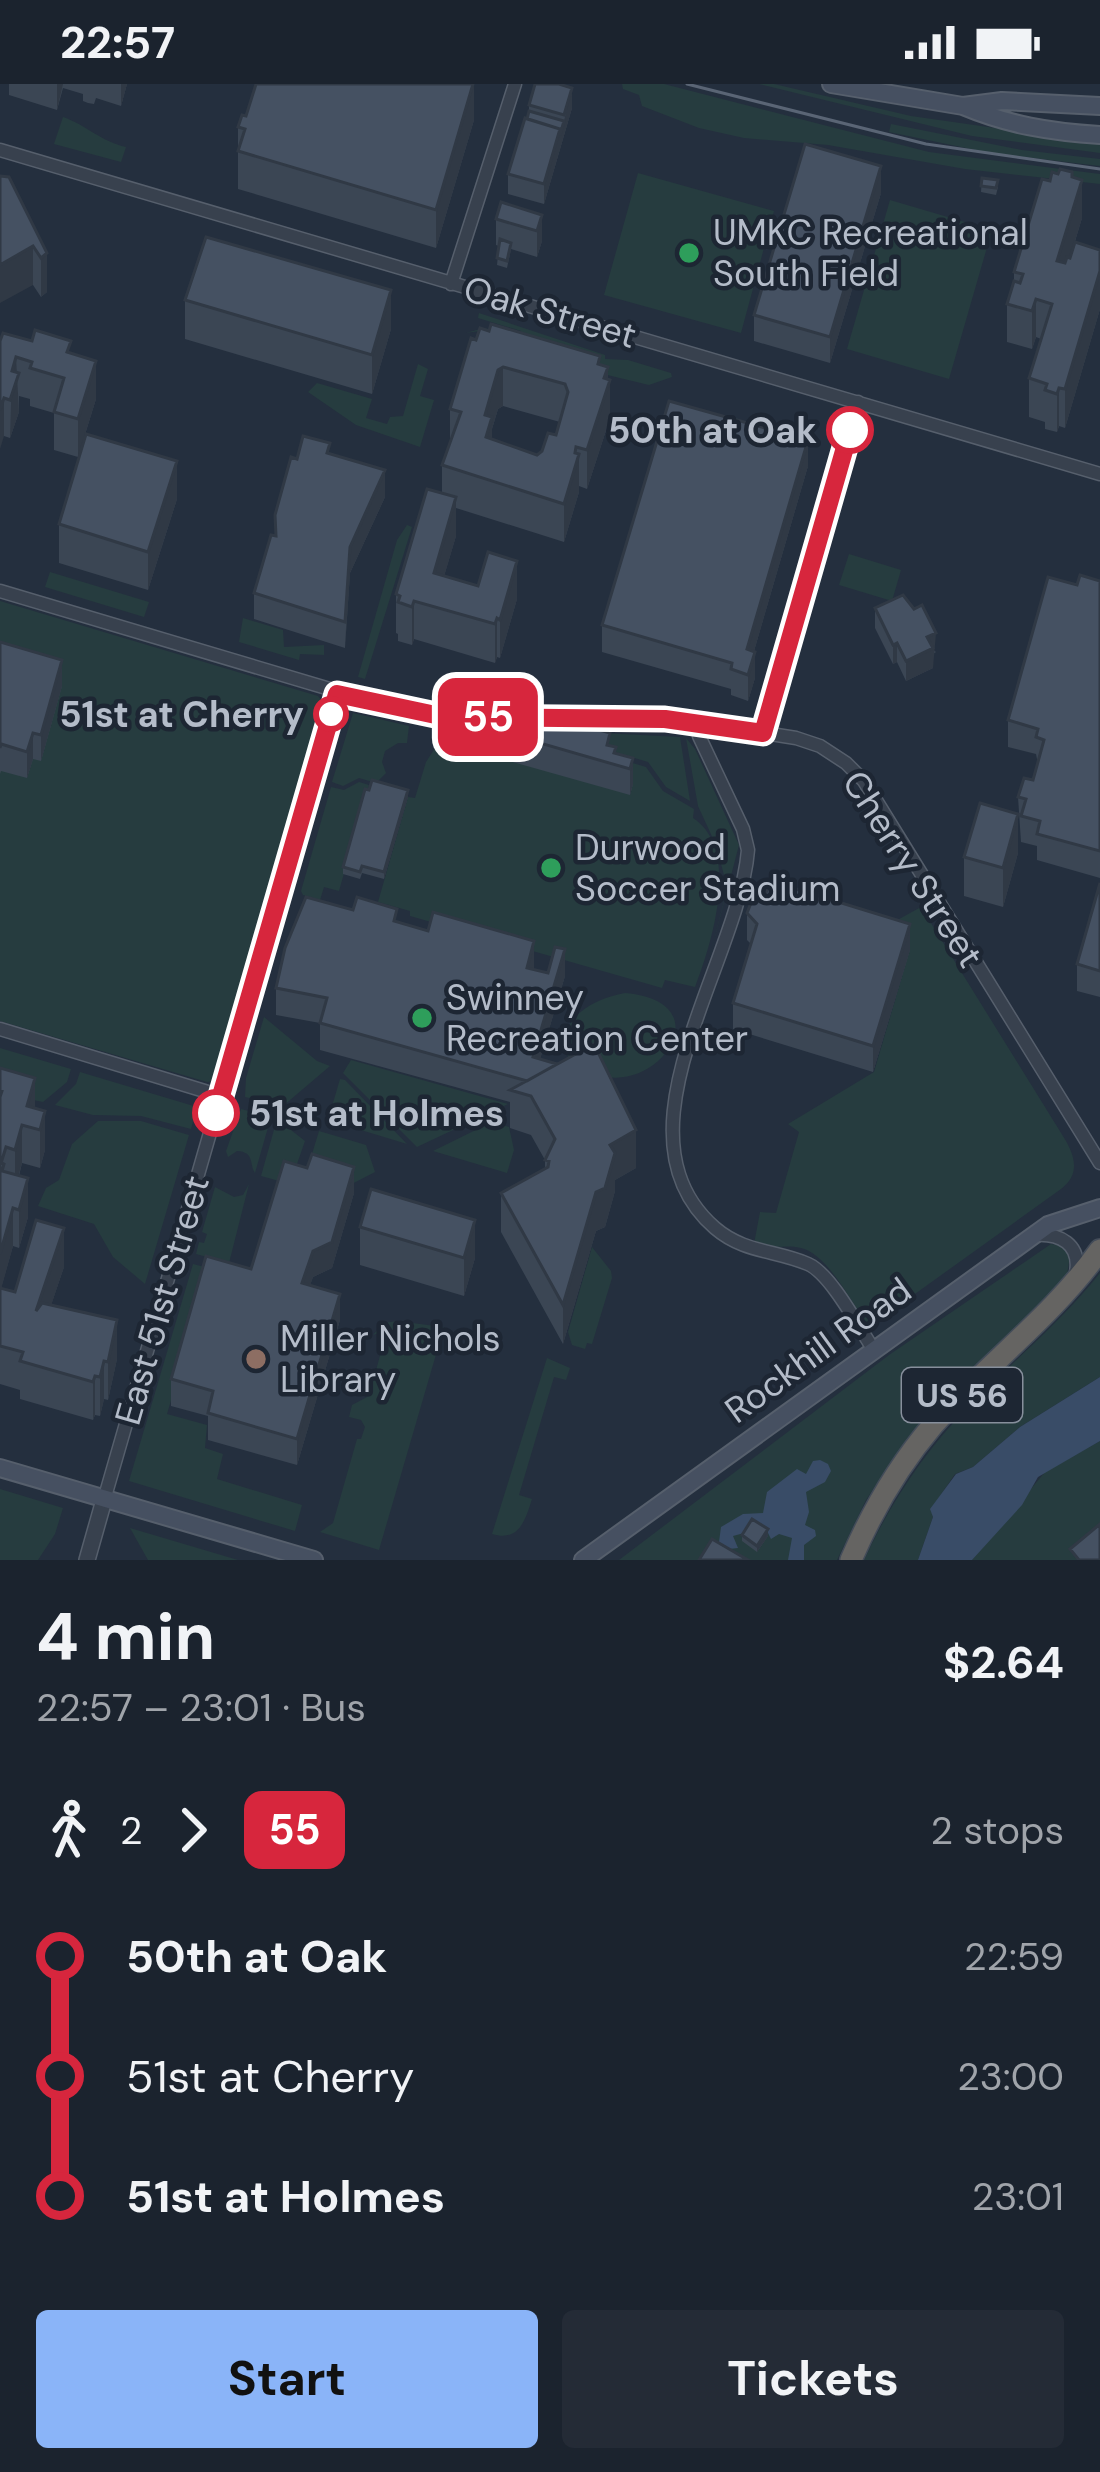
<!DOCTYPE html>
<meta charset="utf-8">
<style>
:root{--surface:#1b232e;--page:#242b36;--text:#f1f3f6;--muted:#a0a4aa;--accent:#8ab4f8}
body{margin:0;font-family:"DM Sans",sans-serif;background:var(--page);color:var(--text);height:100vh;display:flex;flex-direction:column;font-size:45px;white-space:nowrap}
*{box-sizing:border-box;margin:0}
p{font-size:39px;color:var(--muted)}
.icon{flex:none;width:66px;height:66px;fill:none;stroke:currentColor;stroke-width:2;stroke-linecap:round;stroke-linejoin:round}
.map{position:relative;height:1476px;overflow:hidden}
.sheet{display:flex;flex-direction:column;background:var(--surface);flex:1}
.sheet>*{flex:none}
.badge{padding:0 24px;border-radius:18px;font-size:42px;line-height:78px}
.map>.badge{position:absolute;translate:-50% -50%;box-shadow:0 0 0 6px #fff}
.legs{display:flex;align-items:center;gap:18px;height:132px;padding:0 36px;font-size:39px}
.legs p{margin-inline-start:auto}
.head{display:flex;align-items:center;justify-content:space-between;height:204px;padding:0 36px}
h1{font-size:66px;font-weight:700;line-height:90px}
.action{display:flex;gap:24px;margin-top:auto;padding:24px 36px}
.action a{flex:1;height:138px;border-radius:12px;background:var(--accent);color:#111;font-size:48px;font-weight:700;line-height:138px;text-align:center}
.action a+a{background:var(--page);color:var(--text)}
ul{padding:0 36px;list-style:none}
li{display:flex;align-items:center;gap:42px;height:120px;font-size:45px}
li i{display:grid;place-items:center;width:18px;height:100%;margin:0 15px;background:currentColor}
li i::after{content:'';width:30px;height:30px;margin:-15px;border:9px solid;border-radius:50%;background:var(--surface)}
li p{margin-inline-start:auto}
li:first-child i{background:linear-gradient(#0000 50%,currentColor 0)}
li:last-child i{background:linear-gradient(currentColor 50%,#0000 0)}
.status{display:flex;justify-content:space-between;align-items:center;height:84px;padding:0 60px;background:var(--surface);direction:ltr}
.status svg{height:33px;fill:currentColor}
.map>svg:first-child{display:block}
.green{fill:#263c3f}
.water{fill:#394c67}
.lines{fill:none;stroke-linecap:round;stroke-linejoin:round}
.minor-casing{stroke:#565f6c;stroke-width:15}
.tertiary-casing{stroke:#565f6c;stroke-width:18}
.secondary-casing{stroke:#565f6c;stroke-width:20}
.trunk-casing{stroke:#434c59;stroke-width:24}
.minor{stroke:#38414e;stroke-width:12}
.tertiary{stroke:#38414e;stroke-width:15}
.secondary{stroke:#465061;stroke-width:16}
.trunk{stroke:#656462;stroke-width:21}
.tram{stroke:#5a6575;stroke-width:3}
.wall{fill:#3b4654;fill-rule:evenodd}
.shaded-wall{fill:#303945}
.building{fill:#455162;stroke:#303945;stroke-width:3;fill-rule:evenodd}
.line-1-casing{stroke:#fff;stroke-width:27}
.line-1{stroke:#d7263d;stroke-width:18}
.leisure-dot{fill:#2e9e5b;stroke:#1d2633;stroke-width:4.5}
.stop-1-dot{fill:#fff;stroke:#d7263d;stroke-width:6}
.education-dot{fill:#8d6e63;stroke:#1d2633;stroke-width:4.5}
.labels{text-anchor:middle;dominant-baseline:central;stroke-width:9;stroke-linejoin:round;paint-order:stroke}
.shield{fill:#1d2633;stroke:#878f9c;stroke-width:3}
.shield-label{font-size:33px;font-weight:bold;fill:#b4bcc9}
.poi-label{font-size:36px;fill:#b4bcc9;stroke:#1d2633;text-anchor:start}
.street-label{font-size:36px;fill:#b4bcc9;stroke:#1d2633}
.stop-label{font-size:36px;font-weight:bold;fill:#b4bcc9;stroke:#1d2633;text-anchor:end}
</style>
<div class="status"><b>22:57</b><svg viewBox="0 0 49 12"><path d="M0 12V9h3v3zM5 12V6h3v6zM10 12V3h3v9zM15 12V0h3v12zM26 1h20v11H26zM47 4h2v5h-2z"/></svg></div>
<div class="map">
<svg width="1100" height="1476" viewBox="0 0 1100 1476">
<rect width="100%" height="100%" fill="#242f3e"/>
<path class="green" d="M622,0h42l265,68 171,22v10l-135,-15 -137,-24 -84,-7 -45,-10 -57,-22 -3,-11 -16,-6z
M759,0h15l137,32 189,27v10l-128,-17z
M63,33c23,8 39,25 63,30l-5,15 -67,-18z
M891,40l131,26 78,9v7l-110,-13 -101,-21z
M638,89l136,38 -33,122 -137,-38z
M890,116l102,30 -43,149 -102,-30z
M479,229l126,42v4l23,1 43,13 1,4 -23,8 -100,-24 -63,-31 -20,3 18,-5 36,9 1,-6 -43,-13z
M418,280l10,5 -8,27 14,4 -14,47 -64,-22 -48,-33 9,-9 55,16 -6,19 21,6 3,-7 13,-1z
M407,441l5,2 -47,152 -7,-2 39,-137z
M849,470l52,16 -9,31 -53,-16z
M50,488l99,30 -5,15 -99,-30z
M0,517l318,95 7,9 -111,376 -7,1 -207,-61z
M243,534l40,12 1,17 40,-2v10l-24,-1 -1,6 -60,-18z
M353,629l56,13 -2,17h-9l-13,8 -3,11 4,11 -10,10 -17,-5 -16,8 -11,-4z
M602,649l78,4 10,64 -24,-14 -18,-25 -61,-18z
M432,652l130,6 84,25 17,24 31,18 -1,9c48,31 19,125 2,169l-30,-7 -3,8 -252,-72v-5l-32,-9 30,-105 7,1 11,-36 9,-14z
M686,654l9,11 44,96 -34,130 19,-74v-26l-8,-30 -18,-39z
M359,698l10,3 -30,106 -15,-4 -4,13 -17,-5 -2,-4 30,-104 13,3z
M921,823l145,234c10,18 13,34 -5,48l-192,138c-17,-23 -41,-73 -68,-79 -17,-4 -27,2 -47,-4l6,-32 16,1 23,-81 -11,-8 86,-52 36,-123 -36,-16z
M625,909c93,8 40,93 -18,84 -12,-2 -25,-10 -36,-14 -22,-39 19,-64 54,-70z
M264,933l53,44 13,5 -47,40 -38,-9 1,-19z
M0,964l71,21 -4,13 -24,20 -43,-9z
M351,976l157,44 -91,43 -74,-74z
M80,988l117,35 -6,22 -50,-13 -48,-1 -38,-10 21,-21z
M340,995l5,1 62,64 -79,-24z
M241,1025l30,8 -16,56c-6,-9 0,-21 -18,-22l-9,6 -2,-6z
M277,1035l28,22 -15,43 -29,-8z
M98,1037h43l48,14 -44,149 -32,-27 -19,-33 -56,-18 8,-18 13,-8 13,-36z
M492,1038l17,5 5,23 -7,23 -74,-22z
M319,1047l47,14 9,27 -31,16 -39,-11z
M249,1100l-20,79 -33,-9 3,-12 5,1 3,-9 -5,-2 13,-45 19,10 9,-2z
M1051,1160l10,2 9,10 -3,19 -159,162 -42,63 -29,60h-218l270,-205z
M592,1163l19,24 1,7 -20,66 -5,-1 -2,6 -13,-4 -4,-13z
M193,1180l31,8 -18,10 -39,132 40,11 -2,23 18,6 -6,25 85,26 -7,26 -166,-50z
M1100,1189v104l-80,50 -47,40 -18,7 -24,35 2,8 -15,43h-54c27,-58 60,-108 105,-154 44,-45 91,-83 131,-133z
M397,1237l46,6 9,8 -2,6 -8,-7 -63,216 -59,-18 13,-9 24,-84h4l4,-12 -4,-7 -12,-3 3,-12 17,-9 18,-66 -14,5 11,-12z
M547,1274l23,10 -4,12 -12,-3 -35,118 13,4c-7,22 -13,43 -40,35z
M1100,1357v119h-128l73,-88z
M0,1405l63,19 -8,26 -17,26h-38z
M130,1444l108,32h-90z"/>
<path class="water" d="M1100,1293v64l-62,36 -16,28 -50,55h-54l15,-43 -3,-8 26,-35 17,-7 47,-40z
M820,1376l8,4 3,7 -6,11 -19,10 3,20 -4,13 10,5 1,6 -12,9v15h-16l4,-22 -13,-4 -8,5 -4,-8 -18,-6 -5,8 -11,3 5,12 -9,1 -10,-7 2,-15 22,-13 20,-1 4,-21 30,-23 9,5 7,-13z"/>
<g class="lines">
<g class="minor-casing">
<path id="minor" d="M0,66l1100,324
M451,200l64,-200
M0,507l397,118 48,8 256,6 95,15 24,8 26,17 18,18 236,382
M701,639l-2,13 44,93 5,21c-9,113 -141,284 -33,378 29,25 61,22 93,36 23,10 51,64 66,86
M763,649l95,-331
M0,945l221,67
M1034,1151c26,-2 47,9 42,38
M104,1416l233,-807"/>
</g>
<g class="tertiary-casing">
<path id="tertiary" d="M87,1476l17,-60"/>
</g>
<g class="secondary-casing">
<path id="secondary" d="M831,0l132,22 39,-5 98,5
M963,22c45,19 88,26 137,29
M0,1384l314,92
M583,1476l465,-335 52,-17"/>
</g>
<g class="trunk-casing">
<path id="trunk" d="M851,1476c21,-49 47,-94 82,-135 54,-61 119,-108 167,-175"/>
</g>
<use href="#minor" class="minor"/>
<use href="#tertiary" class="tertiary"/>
<use href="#secondary" class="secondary"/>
<use href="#trunk" class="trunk"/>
<path class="tram" d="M687,0l239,60 174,25"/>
</g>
<path class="wall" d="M9,0h118l-6,22 -25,-8 -2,6 -6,-1 -5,-2v-7l-20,-6 -6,22 -48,-15z
M529,21l43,3 -28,96 -36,-10v-20l21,-63z
M246,32l228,4 -38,128 -198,-59v-62z
M0,92l47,77v39l-6,5 -8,-12z
M982,94l16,9 -2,8 -15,-3z
M881,109l-51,170 -76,-22v-26z
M542,131v26l-5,16 -26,-8 -4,19 -10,-3 2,-19 -3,-1v-26z
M1082,134l-12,40 30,-8v59l-35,119 -6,-2 -2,6 -12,-3v-7l-16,-5v-39l12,-39 -5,-2 -4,12 -25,-7v-38l7,-23v-9z
M185,216l206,29 -19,65 -187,-55z
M471,254l129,27 8,14 2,39 -23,71 -8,-3v6l-15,50 -108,-34v28l-12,40 73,23 -17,59 -3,-1 -2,6 -81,-24 -2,6 -14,-4v-7l-2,-1v-39l46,-101v-28l8,-23v-33zM503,322l57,16 -4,13 -19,20 -45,-16v-10l6,-20z
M0,257l71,12 25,46 -18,58 -24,-7v-37l-24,-7v-7l-11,-3v16l-9,26 -6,-2z
M330,369l55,44 -35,76 -5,75 -91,-29v-26l21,-57v-21l22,-56z
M808,382l-54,185 1,27 -7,23 -17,-6v-6l-129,-37v-27z
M177,415l-29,91 -89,-27v-39z
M1100,497v297l-63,-18v-14l-16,-4 -3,-45 15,-17 5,-16 -2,-10 -28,-7v-27l69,-135z
M875,524l61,44 -3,2v14l-27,13 -9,-19 -4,2 -18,-36z
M0,558l62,44 -21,75 -8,-2 -6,19 -26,-7 -1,3z
M502,648l131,26v26l-3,11 -128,-36z
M408,713l-24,82 -22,-6 -2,6 -17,-5v-7z
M1018,769l-15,54 -39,-11v-39z
M1100,799v114l-23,-6v-27z
M747,829l163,37 -37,122 -140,-43v-26l18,-59 -4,-4z
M397,838l137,45 -1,3 32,6 -25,83 96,109 -21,12v11l-10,36 -9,4 -33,113 -62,-112v-39l44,-25v-8l-14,-25 -21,-7v-26l-190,-52v-27l-44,-8v-27z
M0,984l35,40 10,42 -5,18 -18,-5 -3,13 9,41 -9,31 -6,-2 -12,42 14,4 49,-25 -13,38 66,54 -9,41 -4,-1 -4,17 -5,-1 -2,5 -73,-21v-9l-20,-6z
M354,1109l-22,75 -19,9 -3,8 30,35 -43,145 -89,-25v-24l-37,-10v-27l80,-110z
M360,1143l115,31 -11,38 -104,-31z
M742,1451l26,1 -11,16 -15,-11z"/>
<path class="shaded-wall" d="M57,0h6l-6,26z
M121,0h6l-6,22z
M474,0v36l-38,128v-38z
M572,4v20l-28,96v-20l16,-55 4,-8z
M881,82v27l-51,170v-26z
M1082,96v38l-25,82v-39z
M542,131v26l-5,16v-26z
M33,162v39l-33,18v-38z
M47,169v39l-6,5v-39z
M1100,187v38l-35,119v-39z
M391,206v39l-19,65v-39z
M1036,215v38l-4,12v-38z
M16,273l3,55 -9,26 2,-67z
M96,277v38l-18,58v-38z
M503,283v39l-5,3 -6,20v26l-6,21 -1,-61 13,-45z
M608,283v19l2,-6v38l-23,71v-39z
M1059,304v38l-2,6v-38z
M4,314v38l-4,13v-39z
M808,356v26l-61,209v-26z
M576,363v16l3,-9v38l-15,50v-38z
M177,377v38l-29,91v-38z
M385,386v27l-35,76 -5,75 5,-101z
M456,413v39l-21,71 -1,-34z
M517,477v38l-17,59v-38z
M414,517v38l-2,6v-38z
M497,534v39l-2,6v-39z
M936,549l-3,35 -27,13v-20l21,-24z
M897,559v19l-4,2v-19z
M755,568v26l-7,23v-26z
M62,576v26l-21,75v-26z
M33,649v26l-6,19v-26z
M633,674v26l-3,11v-26z
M408,706v7l-24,82v-7z
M1018,730v39l-15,54v-39z
M910,840v26l-37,122v-26z
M534,857v26l-7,28v-27z
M565,865v27l-32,107v-26z
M35,994v39l-8,-11z
M45,1027v39l-5,18v-38z
M22,1041v38l-7,25v-38z
M636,1046v38l-21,12v11l-10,36 -9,4 -33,113v-39l47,-160z
M354,1083v26l-22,75 -19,9 -11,32v-26l11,-32z
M28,1094v39l-9,31v-38z
M13,1124v38l-13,47v-39z
M475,1136v38l-11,38v-38z
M64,1144v39l-28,83v-39z
M340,1210v26l-43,145v-26z
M117,1236v39l-9,41v-38z
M104,1277v38l-4,17v-39z
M95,1292v39l-2,5v-38z
M768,1445v7l-11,16v-6z"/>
<path class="building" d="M256,0h217l-37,126 -198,-59 7,-22 -7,-2 4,-12 4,1z
M535,0h24l13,4 -8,27 -35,-10z
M529,27l35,10 -4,14v-6l-33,-10z
M525,34l35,11 -16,55 -36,-10z
M805,60l76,22 -51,171 -76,-22z
M1060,85l12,3v5l10,3 -25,81 8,2 2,-6 3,1 5,-16 25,8v21l-35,118 -6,-1 -2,6 -12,-4 2,-6 -18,-6 23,-74 -16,-5 -4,12 -25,-7 7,-23 6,2 3,-9 -9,-2 28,-93 8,2 2,-9 6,2z
M0,92l9,1 38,76 -6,5 -8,-12 -33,19z
M982,94l16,2 -2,8 -15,-2z
M501,118l41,13 -5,16 -41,-12z
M206,153l185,53 -19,65 -187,-55z
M500,155l11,4 -4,18 -10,-3z
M491,240l109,32 -2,8 10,3 -4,11 6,2 -23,70 -11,-3 -1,6 4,1 -15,50 -122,-39 19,-53 -11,-3 21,-71 5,2 4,-12 9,3zM503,283l62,17 3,8 -12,43 -8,-2 -6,18 -5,4 -51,-18 6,-20 -7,-2 13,-45z
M35,246l36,11 -4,11 29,9 -18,58 -24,-7 10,-34 -34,-10 2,-6 -16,-5 -4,14 7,2 -9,27 -6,-2 -4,12v-69l3,-8 29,8z
M669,317l139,39 -61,209 8,3 -7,23 -17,-6 1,-6 -130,-38z
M86,350l91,27 -29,91 -89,-28z
M303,352l27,7 -3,10 58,17 -35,77 -5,75 -91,-29 17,-58 5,1 -1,-21 16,-58 6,2z
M427,405l29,8 -22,76 44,13 10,-34 29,9 -17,59 -3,-2 -2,6 -81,-23 -2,6 -14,-5 2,-6 -4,-2z
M1080,491l20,6v270l-63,-17 3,-13 -19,-5 5,-17 -8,-2 6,-19 9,2 11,-40 -8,-3 2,-8 -30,-9 40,-143 29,8z
M903,511l11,14 8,-4 14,28 -9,4 6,11 -27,13 -9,-18 -4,2 -18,-37z
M0,558l62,18 -21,75 -8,-2 -6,19 -26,-8 -1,4z
M547,631l63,18 -3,12 9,2 -2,6 19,5 -3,11 -128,-37 8,-14z
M372,696l36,10 -24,82 -22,-6 -2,6 -17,-5 22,-78 4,1z
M980,719l38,11 -15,54 -39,-11z
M770,797l140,43 -37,122 -140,-43 24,-79 -10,-11 4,-10 13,-4z
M1100,799v88l-23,-7z
M306,813l47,13 4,-13 40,12 -3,12 34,10 5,-19 101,29 -7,27 21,5 7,-26 10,2 -32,108 24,7 -30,17 -207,-58 7,-25 -51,-10 9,-40z
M594,960l42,86 -26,15 5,8 -10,35 -9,4 -33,113 -62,-112 47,-26 1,-6 -4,-1 10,-21 -24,-43 -21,-6z
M0,984l35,10 -8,28 18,5 -5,19 -18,-5 -7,25 -9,-3 -4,13 -2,-1v-62l2,-6 -2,-1z
M312,1070l42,13 -22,75 -19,9 -11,32 38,11 -43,145 -89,-26 5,-22 -42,-12 35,-123 45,13 33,-108 23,7z
M0,1078l4,2 -2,7 26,7 -9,32 -6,-2 -13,46z
M371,1105l104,31 -11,38 -104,-31z
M36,1136l28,8 -28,83 6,-8 75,17 -9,42 -4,-1 -4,16 -5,-1 -2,6 -73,-21 3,-9 -23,-6v-58l15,4z
M752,1435l16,10 -11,17 -15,-11z
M1100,1440v36h-21l-9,-11z
M712,1455l36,21h-49z"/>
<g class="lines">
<g class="line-1-casing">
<path id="line-1" d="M216,1029l121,-419 108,23 220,2 98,14 87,-303"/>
</g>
<use href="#line-1" class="line-1"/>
</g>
<g class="leisure-dot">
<circle cx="689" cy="169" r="12"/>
<circle cx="551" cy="784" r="12"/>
<circle cx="422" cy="934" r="12"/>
</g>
<g class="stop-1-dot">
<circle cx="850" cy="346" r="21"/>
<circle cx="331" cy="630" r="15"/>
<circle cx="216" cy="1029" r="21"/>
</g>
<circle class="education-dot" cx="256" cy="1275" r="12"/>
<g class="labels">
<rect class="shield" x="902" y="1284" width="120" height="54" rx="9"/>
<g class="shield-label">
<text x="962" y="1311">US 56</text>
</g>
<g class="poi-label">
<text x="713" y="148">UMKC Recreational<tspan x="713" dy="41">South Field</tspan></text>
<text x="575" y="763">Durwood<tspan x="575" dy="41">Soccer Stadium</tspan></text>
<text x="446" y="913">Swinney<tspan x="446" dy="41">Recreation Center</tspan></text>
<text x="280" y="1254">Miller Nichols<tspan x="280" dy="41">Library</tspan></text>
</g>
<g class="street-label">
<text transform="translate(550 228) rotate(16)">Oak Street</text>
<text transform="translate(913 785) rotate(57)">Cherry Street</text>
<text transform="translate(162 1216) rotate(-74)">East 51st Street</text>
<text transform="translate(818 1266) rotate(-36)">Rockhill Road</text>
</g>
<g class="stop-label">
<text x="817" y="346">50th at Oak</text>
<text x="304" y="630">51st at Cherry</text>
<text x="249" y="1029" text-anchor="start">51st at Holmes</text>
</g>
</g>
</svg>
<b class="badge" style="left:488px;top:633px;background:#d7263d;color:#fff">55</b>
</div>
<section class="sheet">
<div class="head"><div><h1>4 min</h1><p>22:57 – 23:01 · Bus</p></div><b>$2.64</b></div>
<div class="legs"><svg class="icon" aria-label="walk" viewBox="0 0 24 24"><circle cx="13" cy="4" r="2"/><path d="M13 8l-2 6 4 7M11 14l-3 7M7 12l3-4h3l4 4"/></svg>2<svg class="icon" aria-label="forward" viewBox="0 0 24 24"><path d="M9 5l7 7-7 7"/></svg><b class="badge" style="background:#d7263d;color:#fff">55</b><p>2 stops</p></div>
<ul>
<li><i style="color:#d7263d"></i><b>50th at Oak</b><p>22:59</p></li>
<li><i style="color:#d7263d"></i><span>51st at Cherry</span><p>23:00</p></li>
<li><i style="color:#d7263d"></i><b>51st at Holmes</b><p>23:01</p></li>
</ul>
<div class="action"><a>Start</a><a>Tickets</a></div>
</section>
